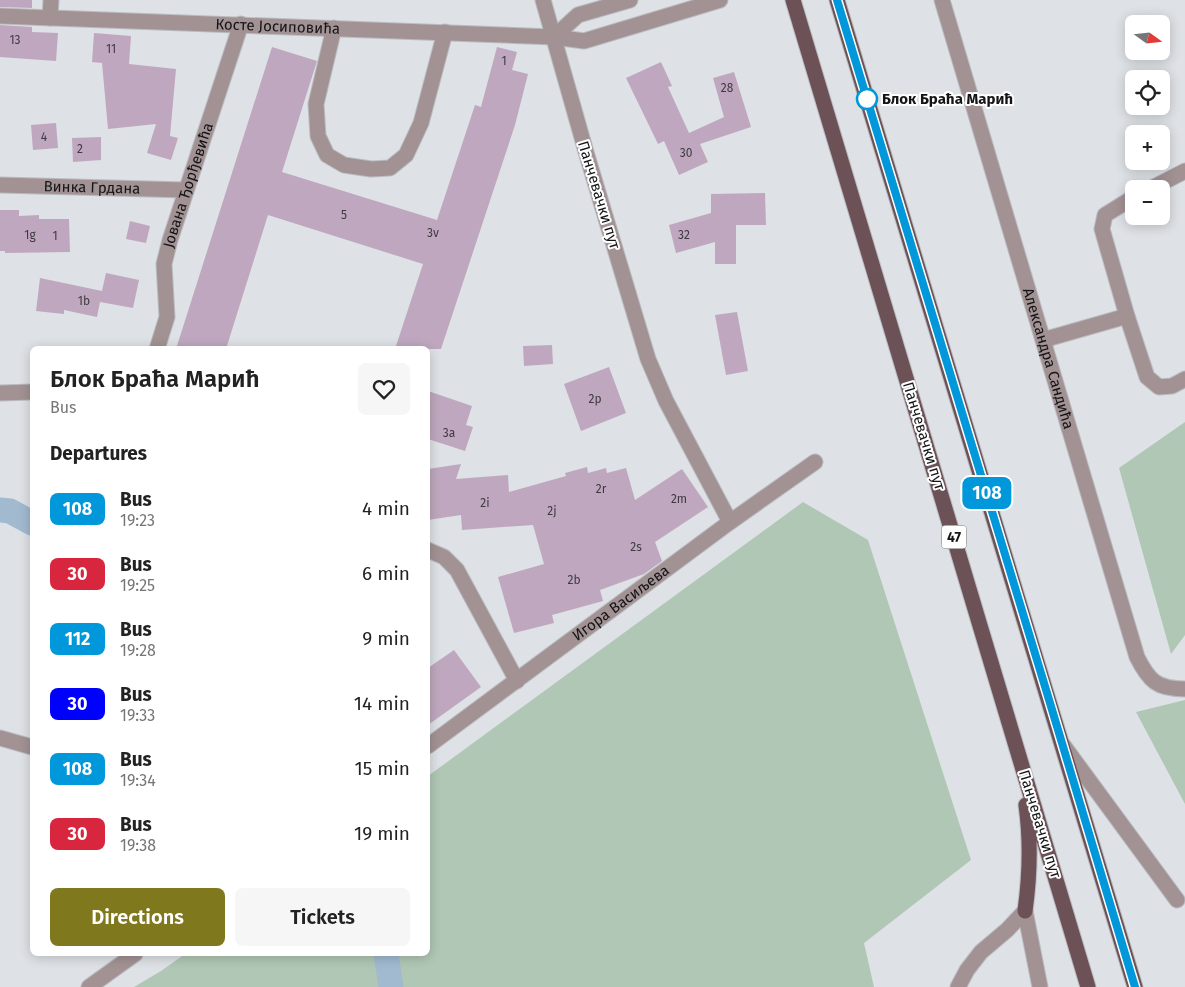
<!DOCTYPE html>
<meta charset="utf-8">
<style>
:root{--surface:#fff;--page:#f6f6f6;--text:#222;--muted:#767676;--accent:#80781d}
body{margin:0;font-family:"Fira Sans",sans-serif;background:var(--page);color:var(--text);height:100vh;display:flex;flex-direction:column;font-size:19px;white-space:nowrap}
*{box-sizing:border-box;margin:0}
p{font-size:16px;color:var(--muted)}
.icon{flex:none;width:28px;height:28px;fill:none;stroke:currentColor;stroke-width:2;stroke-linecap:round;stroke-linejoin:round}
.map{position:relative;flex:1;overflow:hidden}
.drawer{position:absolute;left:30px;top:346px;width:400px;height:610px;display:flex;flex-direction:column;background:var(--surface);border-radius:8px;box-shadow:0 2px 12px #0003}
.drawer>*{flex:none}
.badge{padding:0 10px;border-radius:8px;font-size:18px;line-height:32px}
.needle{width:32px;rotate:105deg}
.tools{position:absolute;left:1125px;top:15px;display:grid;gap:10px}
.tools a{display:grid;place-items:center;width:45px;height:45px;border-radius:8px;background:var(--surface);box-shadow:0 2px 12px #0003;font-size:25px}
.map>.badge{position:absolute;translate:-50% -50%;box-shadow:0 0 0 2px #fff}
h2{padding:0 20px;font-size:19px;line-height:45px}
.round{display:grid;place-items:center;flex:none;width:52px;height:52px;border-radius:8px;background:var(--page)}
.headline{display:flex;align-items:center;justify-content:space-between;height:85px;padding:0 20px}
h1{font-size:24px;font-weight:600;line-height:38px}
.primary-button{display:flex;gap:10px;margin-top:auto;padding:10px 20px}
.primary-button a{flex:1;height:58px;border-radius:8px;background:var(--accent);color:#fff;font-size:20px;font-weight:600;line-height:58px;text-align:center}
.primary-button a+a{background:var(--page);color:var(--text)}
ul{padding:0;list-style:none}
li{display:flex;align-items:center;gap:15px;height:65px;padding:0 20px}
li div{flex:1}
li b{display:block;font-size:19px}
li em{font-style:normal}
li .badge{min-width:55px;font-weight:700;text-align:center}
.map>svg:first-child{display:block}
.green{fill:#b0c7b5}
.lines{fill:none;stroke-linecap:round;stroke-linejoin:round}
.canal{stroke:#a1bad0;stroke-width:25}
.building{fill:#bfa8bf}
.minor-casing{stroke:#babcc0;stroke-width:17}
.major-casing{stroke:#babcc0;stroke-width:17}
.minor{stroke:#a29294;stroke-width:15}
.major{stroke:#6c5256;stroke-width:15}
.line-casing{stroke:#fff;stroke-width:11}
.line{stroke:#0098da;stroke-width:8}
.stop-dot{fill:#fff;stroke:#0098da;stroke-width:2.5}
.labels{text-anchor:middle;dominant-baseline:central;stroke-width:4;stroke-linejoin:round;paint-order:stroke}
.number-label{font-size:12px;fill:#3f3a41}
.shield{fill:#fff;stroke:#5a5b5d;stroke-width:1}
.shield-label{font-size:14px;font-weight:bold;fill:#141517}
.street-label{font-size:15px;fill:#141517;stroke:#fff}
.stop-label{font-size:15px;font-weight:bold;fill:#141517;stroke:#fff;text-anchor:start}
</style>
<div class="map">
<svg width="1185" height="987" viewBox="0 0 1185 987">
<rect width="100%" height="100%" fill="#dee1e5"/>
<path class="green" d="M1185,422v213l-14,19 -52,-186z
M803,502l65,38 103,320 -107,83 10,44h-740l27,-16 24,-17h243v-178z
M1185,700v104l-49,-92z"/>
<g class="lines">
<path class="canal" d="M0,510l10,1 22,12
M386,954l5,33"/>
</g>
<path class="building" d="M0,0h32v8l-32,-1z
M0,25l32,2v5l26,1 -2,28 -56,-4z
M94,33l37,3 -2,28 47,5 -6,67 8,2 -7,22 -24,-7 9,-29 -48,5 -6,-66 -10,-1z
M272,47l45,14 -35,111 155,48 38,-115 6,2 16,-60 20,5 -5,18 16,4 -13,51 -74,224h-46l28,-85 -155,-49 -42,134h-50z
M661,62l11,24 -4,1 21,46 35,-16 -11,-39 21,-6 17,55 -51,17 8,18 -29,13 -15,-34 -6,3 -32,-66z
M56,123l2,25 -25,2 -2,-25z
M101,137v23l-28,2 -1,-24z
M765,193l1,32h-30v39h-21v-22l-39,11 -7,-28 42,-12v-19z
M0,210h19v6l20,-1v4h30l1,33 -65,1v-2h-5z
M130,221l20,5 -4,17 -20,-4z
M106,273l33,7 -6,28 -33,-6 -3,15 -33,-7v4l-28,-3 4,-33 62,13 -1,4z
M737,312l11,59 -22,4 -11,-60z
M552,345l1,19 -29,2 -1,-20z
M609,367l17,46 -45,18 -17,-47z
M428,391l44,15 -6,19 7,2 -8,24 -37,-12z
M461,464l-5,15 52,-4 1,17 57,-16 -1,-3 22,-6 1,6 18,-5 1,5 19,-5 9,32 47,-31 26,38 -53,35 7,19 -18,13 -44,16 3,11 -51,14 2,8 -40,10 -16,-56 46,-13 -11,-39 -71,5 -1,-15 -33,5v-51z
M454,650l27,37 -53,38v-57z"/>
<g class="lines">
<g class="minor-casing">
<g id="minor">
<path d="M543,0l43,152 62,207 18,42 64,121"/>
<path id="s1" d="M942,0l195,657c12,24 20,32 48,32"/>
<path id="s2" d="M0,16l554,21 30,4 136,-41"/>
<path d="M50,18l1,-18"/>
<path d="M334,28l-18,76 2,32 9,19 17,10 27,4 19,-1 16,-13 15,-32 24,-91"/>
<path d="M554,37l24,-22 52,-15"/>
<path id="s3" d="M0,185l186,5"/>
<path d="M1150,189l35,-18"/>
<path d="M1134,197l-29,18 -3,14 25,87 20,61 12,10 13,-1 13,-7"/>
<path d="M1043,340l84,-24"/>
<path id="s4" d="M157,349l10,-32 -3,-53 6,-24 71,-216"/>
<path d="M0,393l32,-1"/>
<path d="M428,550l16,7 13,13 60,111"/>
<path d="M0,738l32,9"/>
<path d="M1063,745l114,155"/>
<path id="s5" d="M428,746l302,-224 85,-60"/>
<path d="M1025,911l15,76"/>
<path d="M89,987l46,-33"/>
<path d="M958,987l9,-17 14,-18 26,-22 18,-19"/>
</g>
</g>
<g class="major-casing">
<path id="major" d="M793,0l295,987
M837,0l298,987
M1025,911c5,-36 6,-70 1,-106"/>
</g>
<use href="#minor" class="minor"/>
<use href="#major" class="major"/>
</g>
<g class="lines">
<g class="line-casing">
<path id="line" d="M837,0l210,693 88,294"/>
</g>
<use href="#line" class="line"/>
</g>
<circle class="stop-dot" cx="867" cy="99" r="10"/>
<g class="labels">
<g class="number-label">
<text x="15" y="40">13</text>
<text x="111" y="49">11</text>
<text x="504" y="61">1</text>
<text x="727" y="88">28</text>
<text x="44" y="137">4</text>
<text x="80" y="149">2</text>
<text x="686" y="153">30</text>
<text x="344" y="215">5</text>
<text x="433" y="233">3v</text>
<text x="30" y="235">1g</text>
<text x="684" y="235">32</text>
<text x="55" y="236">1</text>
<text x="84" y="301">1b</text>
<text x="595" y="399">2p</text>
<text x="449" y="433">3a</text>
<text x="601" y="489">2r</text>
<text x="679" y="499">2m</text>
<text x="485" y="503">2i</text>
<text x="552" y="511">2j</text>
<text x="636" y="547">2s</text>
<text x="574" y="580">2b</text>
</g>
<rect class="shield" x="941.5" y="525.5" width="25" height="23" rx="4"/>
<g class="shield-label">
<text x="954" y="537">47</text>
</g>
<g class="street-label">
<text stroke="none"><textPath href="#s2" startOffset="278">Косте Јосиповића</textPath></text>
<text stroke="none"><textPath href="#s4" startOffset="169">Јована Ђорђевића</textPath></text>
<text stroke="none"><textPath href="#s3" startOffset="92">Винка Грдана</textPath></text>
<text transform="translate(599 195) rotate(73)">Панчевачки пут</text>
<text stroke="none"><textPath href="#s1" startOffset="374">Александра Сандића</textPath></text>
<text transform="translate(924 436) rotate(73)">Панчевачки пут</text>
<text stroke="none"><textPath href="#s5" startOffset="240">Игора Васиљева</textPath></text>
<text transform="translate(1040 824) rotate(73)">Панчевачки пут</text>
</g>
<g class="stop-label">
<text x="882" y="99">Блок Браћа Марић</text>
</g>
</g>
</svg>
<div class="tools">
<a><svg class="needle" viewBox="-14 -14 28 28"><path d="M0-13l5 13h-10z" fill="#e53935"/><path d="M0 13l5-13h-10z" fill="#767676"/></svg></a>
<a><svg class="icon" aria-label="locate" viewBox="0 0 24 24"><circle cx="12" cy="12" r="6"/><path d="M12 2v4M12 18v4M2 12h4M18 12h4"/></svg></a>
<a>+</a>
<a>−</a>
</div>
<b class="badge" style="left:987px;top:493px;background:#0098da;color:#fff">108</b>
<section class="drawer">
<div class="headline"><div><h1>Блок Браћа Марић</h1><p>Bus</p></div><a class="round"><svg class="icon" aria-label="heart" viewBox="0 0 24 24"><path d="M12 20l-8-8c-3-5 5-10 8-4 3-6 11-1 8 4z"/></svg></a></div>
<h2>Departures</h2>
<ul>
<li><span class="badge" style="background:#0098da;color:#fff">108</span><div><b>Bus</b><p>19:23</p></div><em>4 min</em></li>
<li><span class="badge" style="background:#d7263d;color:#fff">30</span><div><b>Bus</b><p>19:25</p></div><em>6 min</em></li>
<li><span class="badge" style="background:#0098da;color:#fff">112</span><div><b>Bus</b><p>19:28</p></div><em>9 min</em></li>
<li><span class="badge" style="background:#00f;color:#fff">30</span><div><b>Bus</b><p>19:33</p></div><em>14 min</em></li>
<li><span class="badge" style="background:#0098da;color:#fff">108</span><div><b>Bus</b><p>19:34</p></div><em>15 min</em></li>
<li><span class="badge" style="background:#d7263d;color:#fff">30</span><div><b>Bus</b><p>19:38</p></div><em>19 min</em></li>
</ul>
<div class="primary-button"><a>Directions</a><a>Tickets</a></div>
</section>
</div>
